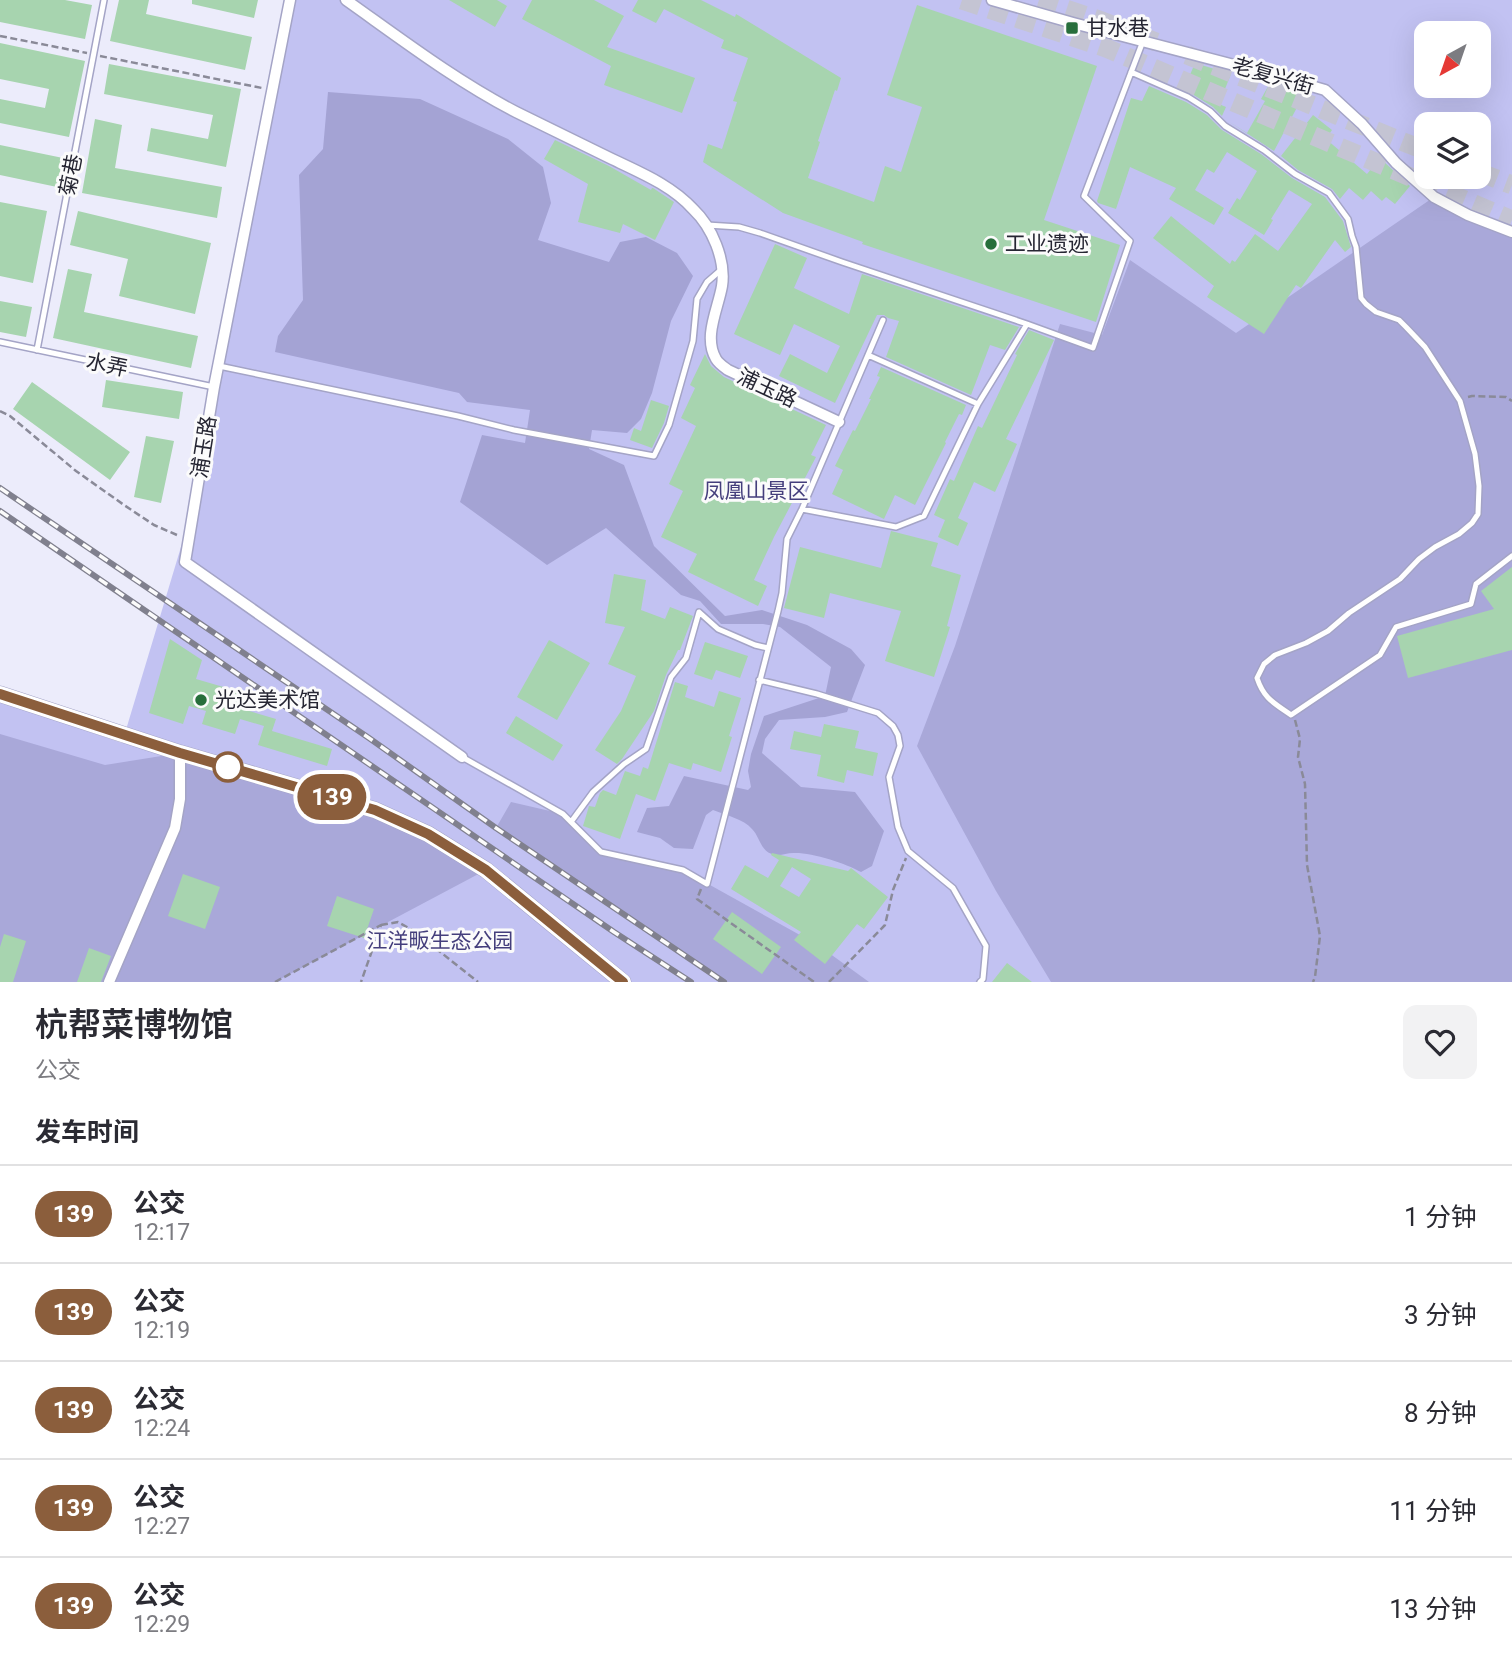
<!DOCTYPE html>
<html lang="zh">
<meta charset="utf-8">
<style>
:root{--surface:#fff;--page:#f2f2f3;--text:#2b2b33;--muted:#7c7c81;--line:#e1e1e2}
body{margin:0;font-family:Roboto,"Noto Sans SC",sans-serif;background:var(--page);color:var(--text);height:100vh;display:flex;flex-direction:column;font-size:26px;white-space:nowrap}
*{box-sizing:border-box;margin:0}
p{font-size:23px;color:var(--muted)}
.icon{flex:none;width:38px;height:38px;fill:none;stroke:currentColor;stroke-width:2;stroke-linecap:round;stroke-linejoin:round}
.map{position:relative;height:982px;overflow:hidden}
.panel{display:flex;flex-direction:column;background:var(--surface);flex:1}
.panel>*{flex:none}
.badge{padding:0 14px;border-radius:23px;font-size:24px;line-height:46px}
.needle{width:46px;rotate:220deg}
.controls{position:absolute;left:1414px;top:21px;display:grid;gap:14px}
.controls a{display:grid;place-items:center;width:77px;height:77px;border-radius:14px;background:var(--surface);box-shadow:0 7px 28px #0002;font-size:35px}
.map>.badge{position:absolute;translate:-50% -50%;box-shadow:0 0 0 4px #fff}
h2{padding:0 35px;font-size:26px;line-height:63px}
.round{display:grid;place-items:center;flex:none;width:74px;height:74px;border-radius:14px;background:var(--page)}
.head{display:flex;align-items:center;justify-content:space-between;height:119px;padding:0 35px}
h1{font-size:33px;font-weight:600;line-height:52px}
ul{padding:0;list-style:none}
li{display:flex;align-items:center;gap:21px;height:98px;padding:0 35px;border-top:2px solid var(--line)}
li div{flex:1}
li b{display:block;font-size:26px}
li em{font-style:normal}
li .badge{min-width:77px;font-weight:700;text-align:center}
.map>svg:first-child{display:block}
.green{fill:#c2c2f2;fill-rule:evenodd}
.forest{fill:#a9a8d9}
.water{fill:#a4a3d4}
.building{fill:#a7d4af;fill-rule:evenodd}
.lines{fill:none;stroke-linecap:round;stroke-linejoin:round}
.highway-tunnel{stroke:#c4c4d3;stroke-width:19;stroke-dasharray:19 10;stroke-linecap:butt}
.lane-casing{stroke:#a4a4c6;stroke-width:8}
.street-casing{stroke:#a4a4c6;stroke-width:13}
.secondary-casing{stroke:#a4a4c6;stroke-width:17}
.path{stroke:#8a8a98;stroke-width:2.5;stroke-dasharray:7 3.5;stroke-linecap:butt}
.lane{stroke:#fff;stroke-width:5}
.street{stroke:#fff;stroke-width:10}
.secondary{stroke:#fff;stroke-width:14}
.rail-casing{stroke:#80808e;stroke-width:6}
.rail{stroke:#fbfbfb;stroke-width:3.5;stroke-dasharray:10;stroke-linecap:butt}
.line-casing{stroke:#fff;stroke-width:16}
.line{stroke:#8b5e3c;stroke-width:10}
.poi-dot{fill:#276e3b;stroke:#fbfbfb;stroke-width:2.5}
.stop-dot{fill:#fff;stroke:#8b5e3c;stroke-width:3.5}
.labels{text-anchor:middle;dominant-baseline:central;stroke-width:6;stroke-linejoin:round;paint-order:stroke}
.poi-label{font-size:21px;fill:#262633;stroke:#fbfbfb;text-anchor:start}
.street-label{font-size:21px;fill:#262633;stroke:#fbfbfb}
.park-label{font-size:21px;fill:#443e7c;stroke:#fbfbfb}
</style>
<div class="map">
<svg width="1512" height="982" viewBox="0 0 1512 982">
<rect width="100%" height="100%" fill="#ececfb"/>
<path class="green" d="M286,0h1226v982h-1512v-281l122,42 68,-226zM1426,33h53v53h-53zM1426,124h53v53h-53z"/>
<path class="forest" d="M1434,197l78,35v750h-461l-55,-91 -79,-145 38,-100 105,-322 42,11 28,-75 106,73z
M0,734l105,31 75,-12 195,57 111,60 -211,112h-275z
M511,802l52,12 38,38 82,18 135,75 51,37h-145l-228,-154z"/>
<path class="water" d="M328,92l92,7 88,40 35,28 8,36 -13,37 71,22 11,-20 26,-5 31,16 16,23 -22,45 -19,72 -11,26 -14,14 -35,-3 -3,19 35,16 30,81 71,70 37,-6 45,15 44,24 14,16 -18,47 -22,5 -46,3 -14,19 -3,14 39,34 54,5 29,39 -12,35 -11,6c-16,-9 -50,-20 -68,-19 -7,0 -14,4 -21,1 -12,-4 -12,-17 -20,-25 -8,-10 -27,-14 -39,-19l-7,5 -13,34 -19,-1 -14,-10 -23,-6 10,-24 22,-2 15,-30 64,14 3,-3 -3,-16 3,-17 13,-38 61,-20 6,-29 -51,-40 -17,-3h-42l-21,-23 -19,-6 -75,-67 -59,37 -87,-63 22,-67 43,8 5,-33 -63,-8 -8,-9 -184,-41 3,-16 25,-36 -4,-125 24,-26z"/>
<path class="building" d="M0,0h65l27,5 -7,34 -85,-17z
M119,0h30l-3,14 106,23 -7,33 -135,-29z
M192,0h66l-4,18 -62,-14z
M449,0h48l10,6 -12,21z
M532,0h62l30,16 -17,31 88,31 -13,35 -78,-28 7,-19 -89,-47z
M638,0h63l34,17 1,-3 105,64 -4,13 -2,-1 -17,51 2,1 -12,36 66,24 11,-36 16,6 21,-65 -35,-12 30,-90 180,61 -53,154 76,25 -24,77 -234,-78 1,-2 -80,-29 -80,-51 5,-18 14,5 15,-47 -4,-1 15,-43 -27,-10 3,-8 -60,-31 -8,14 -24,-12z
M0,43l85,18 -16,76 -69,-14v-24l45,9 4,-19 -49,-10z
M1195,63l36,11 -12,30 7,3 -4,9 -9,-9 -29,-18z
M109,64l132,25 -15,78 -79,-16 4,-23 57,11 5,-24 -109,-21z
M1270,83l17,4 16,9 -29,55 -46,-30 19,12 18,-32 -4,-2z
M1149,86l37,16 21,13 15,15 39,24 31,24 33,19 18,24 8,26 -6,5 -10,-12 -34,48 -5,-3 -32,49 -57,-37 7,-11 -61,-48 18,-22 59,48 2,-4 3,2 20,-28 23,17 34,-47 -23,-14 -18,29 2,1 -9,15 -36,-22 9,-15 3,2 17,-29 -30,-19 -13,21 -7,-4 -12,21 29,18 -10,17 -45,-26 7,-11 -46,-21 -14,42 -18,-6 -1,-2 34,-103 11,3z
M1313,115l19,15 -6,9 41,35 13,-16 30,28 -15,18 -9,-7 -4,4 -11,-10 -8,9 -14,-12 -9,11 -8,-10 -34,-19 -17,-14z
M95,119l27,6 -7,43 107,19 -5,31 -135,-25z
M555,140l54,26 42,24 1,-2h1l21,14 -19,38 -32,-16 -3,9 -42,-11 10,-38 -44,-25z
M0,145l63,13 -6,29 -57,-12z
M0,202l47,9 -14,72 -33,-7z
M78,211l133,32 -16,71 -76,-18 9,-37 -58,-14z
M775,244l32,14 -13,30 55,26 13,-40 157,53 -14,23 -15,-5 -19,50 -85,-38 13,-36 -11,-3 -4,-3h-7l-42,88 -56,-27 11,-22 37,19 13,-27 -46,-22 -14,31 -46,-21z
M68,269l24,5 -8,38 114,24 -7,32 -138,-30z
M0,301l32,6 -6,30 -26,-5z
M1029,330l25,10 -48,99 11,5 -22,48 -21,-10 -16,36 10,5 -10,23 -20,-9 7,-17 -11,-5 16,-36 4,2 24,-55 4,2 35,-73 -2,-1z
M705,354l6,12 13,11 102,48 -15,30 5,2 -42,80 -20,43 13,6 -9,20 -70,-34 9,-18 -36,-17 22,-46 -14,-7 27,-58 -15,-8 14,-30 -5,-3z
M881,367l85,38 -4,10 -3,-1 -14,28 1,1 -31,62 -20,-10 -11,24 -52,-25 11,-24 -8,-4 18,-36 2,1 16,-32h-2l11,-22 -3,-1z
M106,380l77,12 -4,27 -77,-12z
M32,382l98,70 -20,28 -97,-71z
M651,400l18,6 -5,17 -12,25 -22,-8 4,-12 7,3z
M146,436l28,5 -13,62 -27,-6z
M891,531l47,12 -7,23 30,9 -14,51 3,1 -16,50 -49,-16 16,-50 -71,-18 -6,25 -40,-10 16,-61 81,21z
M1512,567v83l-104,28 -11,-42 97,-27 -13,-18z
M614,574l32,6 -5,30 24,9 5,-12 23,9 -13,34h-2l-12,25 -12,36 -32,48 -5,5 -22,-14 26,-39 15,-35 -28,-12 17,-37 -20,-4z
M170,639l32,21 -6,19 55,16 -5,15 30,9 -4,12 60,18 -5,17 -69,-21 6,-19 -24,-7 -5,15 -33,-10 4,-13 -17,-5 -6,18 -34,-11z
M549,640l41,23 -33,57 -40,-23z
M705,642l43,14 -8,22 -24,-8 -4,10 -18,-6z
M675,682l13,4 -3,11 29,10 5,-16 22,7 -12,38 3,1 -11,35 -28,-9 -2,7 -22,-7 -14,38 -19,-7 -16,45 -37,-13 6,-20 6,1 5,-14 3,-3 13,5 9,-24 15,5 3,-9 5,2z
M516,716l47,29 -10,16 -47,-28z
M824,724l35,7 -4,17 23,5 -5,23 -26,-6 -3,13 -27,-7 4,-21 -31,-6 4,-18 27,6z
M772,853l76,18 3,-3 37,29 -24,32 -7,-5 -32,40 -31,-24 7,-8 -70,-43 14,-24 23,13 11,-18 -8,-5zM792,867l19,12 -12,18 -19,-11z
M183,874l37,13 -15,42 -37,-13z
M337,896l37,13 -10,29 -37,-12z
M732,912l49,35 -19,27 -49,-35z
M4,934l22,7 -13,41h-13v-35z
M89,948l22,8 -10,26h-24z
M1007,963l25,19h-40z"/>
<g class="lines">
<path class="highway-tunnel" d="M962,0l144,48 406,172
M1039,0l63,21 54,21
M1187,55l239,96
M1479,172l33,13"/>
<g class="lane-casing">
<path id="lane" d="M1131,72l57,25 22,14 15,15 39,24 31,24 34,19 19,26 4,17 4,11 5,51 5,6 10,8 23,8 7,7 19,20 35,54 15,53 4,32 -1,28 -6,9 -13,11 -24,13 -16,12 -19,20 -51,34 -21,18 -22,12 -31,12 -11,9 -7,14c7,21 17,25 34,37l89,-60 16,-28 75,-23 5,-20 36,-28
M707,225l32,2 21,6 82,29 185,62
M0,342l214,45
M37,350l67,-350
M868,355l110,49
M219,366l239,50 56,14 140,26 15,-31 24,-84 4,-42 10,-17 15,-13
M802,509l94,18 28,-11 54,-112 49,-80 66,24 37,-107 -46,-45 59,-155
M759,680l58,14 61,19 15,13 5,9 2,11 -11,31 9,50 10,24 45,37 33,58 -3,33 -3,3
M462,757l101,57 38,38 82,18 24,14 71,-273 4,-18 5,-54 15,-30 81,-189
M571,822l22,-30 31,-28 22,-15 25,-72 15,-19 13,-46 19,17 37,16 13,3"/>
</g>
<g class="street-casing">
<path id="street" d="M290,0l-76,387 -29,175 277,195
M346,0c55,39 110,81 170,112 32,16 64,31 96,47 29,14 59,26 81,50 19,18 33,51 29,77 -4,23 -19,51 -6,73 3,5 8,8 12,11l111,52
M992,0l81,23 207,54 45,13 37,34 34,39 38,34 34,18 44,17
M109,982l66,-154 5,-29v-46"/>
</g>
<g class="secondary-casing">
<path id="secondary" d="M0,694l180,59 195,57 53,24 58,36 137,112"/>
</g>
<path class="path" d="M0,36l87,17
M100,56l162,32
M1468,397l4,-1 34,1 6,4
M0,411l10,5 66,55 48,34 30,20 23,10
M1295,720l5,19 -2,18 7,27 2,81 13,71 -5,41 -2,5
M701,889l-4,10 117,83
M381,925l17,-3 16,9 64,51
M275,982l106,-57 -20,57
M829,982l56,-57 8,-35 13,-32"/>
<use href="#lane" class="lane"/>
<use href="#street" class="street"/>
<use href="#secondary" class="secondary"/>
<g class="rail-casing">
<path id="rail" d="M0,488l369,250 127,90 228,154
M0,511l614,421 77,50"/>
</g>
<use href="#rail" class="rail"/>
</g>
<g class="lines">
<g class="line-casing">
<path id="line" d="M0,694l180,59 195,57 53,24 58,36 137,112"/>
</g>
<use href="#line" class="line"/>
</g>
<g class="poi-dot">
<rect x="1065" y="21" width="14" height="14" rx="3.5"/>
<circle cx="991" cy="244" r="7"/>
<circle cx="201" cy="700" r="7"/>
</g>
<circle class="stop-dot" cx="228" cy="767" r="14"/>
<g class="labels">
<g class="poi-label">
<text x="1086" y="28">甘水巷</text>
<text x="1005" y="244">工业遗迹</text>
<text x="215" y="700">光达美术馆</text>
</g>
<g class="street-label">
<text transform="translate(1273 76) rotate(16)">老复兴街</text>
<text transform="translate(71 175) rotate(-79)">菊巷</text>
<text transform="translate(107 365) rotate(12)">水弄</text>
<text transform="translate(767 388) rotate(25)">浦玉路</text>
<text transform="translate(204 447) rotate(-81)">浦玉路</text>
</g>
<g class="park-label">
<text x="756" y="491">凤凰山景区</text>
<text x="440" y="941">江洋畈生态公园</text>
</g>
</g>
</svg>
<div class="controls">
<a><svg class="needle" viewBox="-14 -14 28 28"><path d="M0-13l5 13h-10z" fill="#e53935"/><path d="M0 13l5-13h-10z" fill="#7c7c81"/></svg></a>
<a><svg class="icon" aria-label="layers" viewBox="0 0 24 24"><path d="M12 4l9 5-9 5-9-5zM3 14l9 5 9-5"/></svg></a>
</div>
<b class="badge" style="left:332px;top:797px;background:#8b5e3c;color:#fff">139</b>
</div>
<section class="panel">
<div class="head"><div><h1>杭帮菜博物馆</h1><p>公交</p></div><a class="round"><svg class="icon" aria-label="heart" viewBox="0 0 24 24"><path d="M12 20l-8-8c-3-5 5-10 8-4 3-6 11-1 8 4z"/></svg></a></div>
<h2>发车时间</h2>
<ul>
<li><span class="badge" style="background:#8b5e3c;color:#fff">139</span><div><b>公交</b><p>12:17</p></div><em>1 分钟</em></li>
<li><span class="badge" style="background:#8b5e3c;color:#fff">139</span><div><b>公交</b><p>12:19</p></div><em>3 分钟</em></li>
<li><span class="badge" style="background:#8b5e3c;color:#fff">139</span><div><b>公交</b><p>12:24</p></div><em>8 分钟</em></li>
<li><span class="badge" style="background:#8b5e3c;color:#fff">139</span><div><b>公交</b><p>12:27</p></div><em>11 分钟</em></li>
<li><span class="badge" style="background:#8b5e3c;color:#fff">139</span><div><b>公交</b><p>12:29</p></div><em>13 分钟</em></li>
</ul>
</section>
